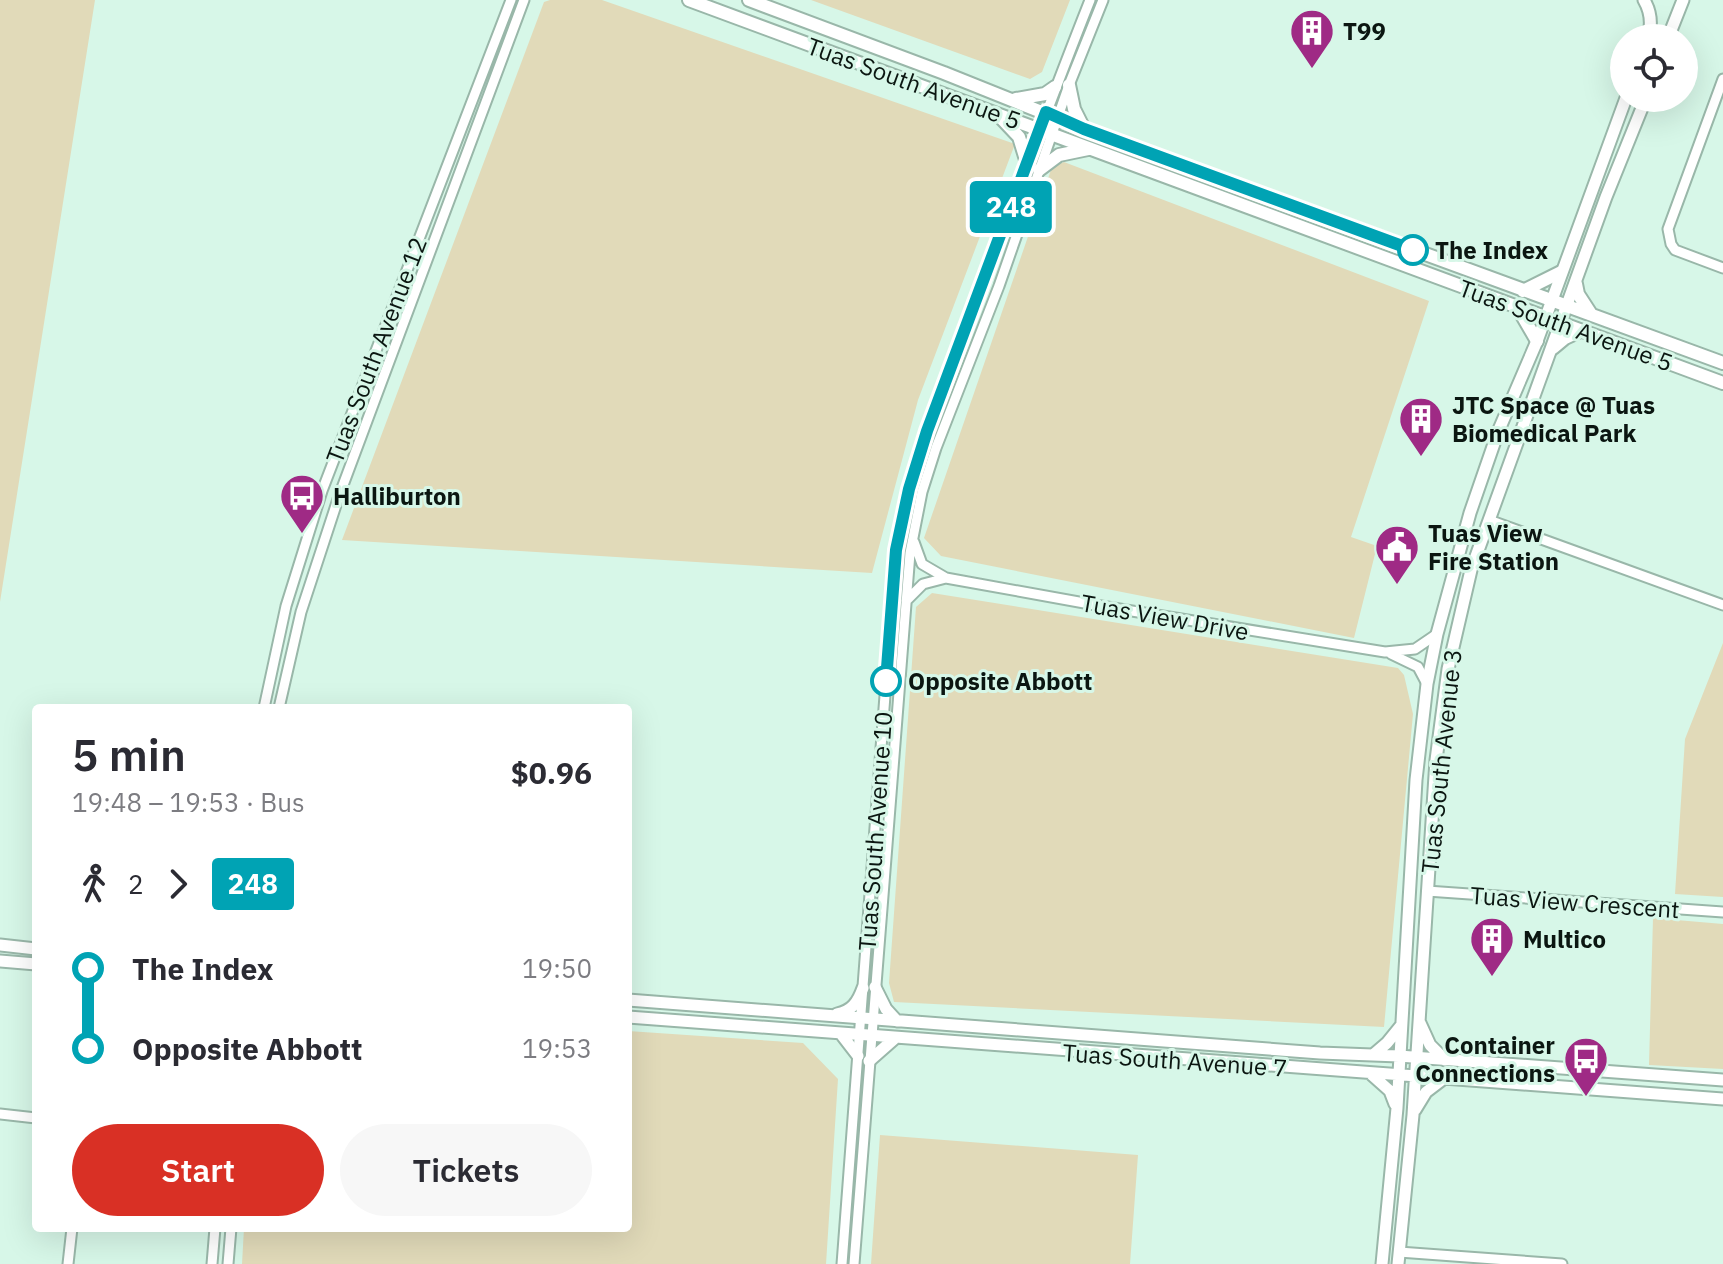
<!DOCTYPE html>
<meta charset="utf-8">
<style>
:root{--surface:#fff;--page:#f7f7f7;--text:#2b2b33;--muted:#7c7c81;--accent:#d93025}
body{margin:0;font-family:"IBM Plex Sans",sans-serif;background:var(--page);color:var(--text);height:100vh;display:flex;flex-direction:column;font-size:30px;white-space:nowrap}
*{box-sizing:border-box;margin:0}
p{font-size:26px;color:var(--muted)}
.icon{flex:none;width:44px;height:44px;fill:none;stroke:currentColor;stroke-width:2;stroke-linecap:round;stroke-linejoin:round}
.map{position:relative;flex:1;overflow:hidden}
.side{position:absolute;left:32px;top:704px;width:600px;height:528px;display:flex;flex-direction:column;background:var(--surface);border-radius:8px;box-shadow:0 8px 32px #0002}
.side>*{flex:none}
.badge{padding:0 16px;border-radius:6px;font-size:28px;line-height:52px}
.controls{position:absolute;left:1610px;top:24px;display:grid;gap:16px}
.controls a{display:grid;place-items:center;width:88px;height:88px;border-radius:50%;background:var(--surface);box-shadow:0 8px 32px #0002;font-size:40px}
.map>.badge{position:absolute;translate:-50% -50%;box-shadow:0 0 0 4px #fff}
.legs{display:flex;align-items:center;gap:12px;height:88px;padding:0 40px;font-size:26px}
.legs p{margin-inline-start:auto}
.headline{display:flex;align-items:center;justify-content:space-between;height:136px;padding:0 40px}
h1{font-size:44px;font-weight:600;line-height:60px}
.action{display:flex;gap:16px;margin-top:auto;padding:16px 40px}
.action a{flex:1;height:92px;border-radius:48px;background:var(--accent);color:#fff;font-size:32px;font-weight:600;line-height:92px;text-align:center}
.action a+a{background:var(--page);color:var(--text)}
ul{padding:0 40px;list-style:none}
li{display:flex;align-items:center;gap:28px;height:80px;font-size:30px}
li i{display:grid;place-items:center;width:12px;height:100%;margin:0 10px;background:currentColor}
li i::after{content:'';width:20px;height:20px;margin:-10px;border:6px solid;border-radius:50%;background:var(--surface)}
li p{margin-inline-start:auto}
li:first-child i{background:linear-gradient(#0000 50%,currentColor 0)}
li:last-child i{background:linear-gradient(currentColor 50%,#0000 0)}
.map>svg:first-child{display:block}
.grass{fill:#e1dab9}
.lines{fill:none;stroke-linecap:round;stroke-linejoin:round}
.minor-casing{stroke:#99b7a9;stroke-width:13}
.tertiary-casing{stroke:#99b7a9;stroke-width:15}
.secondary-casing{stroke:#99b7a9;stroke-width:16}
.minor{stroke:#fff;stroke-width:9}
.tertiary{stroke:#fff;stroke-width:11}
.secondary{stroke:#fff;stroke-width:12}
.line-1-casing{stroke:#fff;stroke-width:18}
.line-1{stroke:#00a3b4;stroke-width:12}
.stop-1-dot{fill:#fff;stroke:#00a3b4;stroke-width:4}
.labels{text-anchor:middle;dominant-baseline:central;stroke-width:6;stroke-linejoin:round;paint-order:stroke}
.poi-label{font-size:24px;font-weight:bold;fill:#0b1611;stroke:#d7f7e8;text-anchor:start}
.street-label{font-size:24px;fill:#0b1611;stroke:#d7f7e8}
.stop-label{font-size:24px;font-weight:bold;fill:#0b1611;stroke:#d7f7e8;text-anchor:start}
</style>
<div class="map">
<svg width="1723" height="1264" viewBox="0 0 1723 1264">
<rect width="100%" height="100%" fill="#d7f7e8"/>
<path class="grass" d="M0,0h95l-95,602z
M550,0h52l413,144 -97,256 -46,173 -530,-33 202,-538z
M811,0h259l-28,72 -12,7z
M1064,162l365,139 -78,236 26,9 -23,92 -413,-82 -17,-18 128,-371z
M932,593l466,75 6,7 9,39 -29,313 -490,-25 -5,-19 27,-376z
M1723,643v254l-48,-3 10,-155z
M1653,918l70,6v145l-74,-4z
M628,1031l175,12 35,36 -12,185h-584l2,-36h384z
M880,1135l258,20 -8,109h-259z"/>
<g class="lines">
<g class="minor-casing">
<path id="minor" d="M1723,79l-55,150 3,15 4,6 48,18
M1489,520l234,85
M914,542l8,22 24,14 155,28 284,46 30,-3 22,-15
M906,601l17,-17 23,-6
M1391,654l27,13 9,17
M264,708l22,-102 36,-115 189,-491
M279,708l22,-96 38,-116 185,-496
M1427,891l296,21
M0,1114l36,4
M1399,1252l163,12
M68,1264l4,-36
M212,1264l3,-36
M228,1264l3,-36
M842,1264l54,-714c19,-91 52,-173 84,-260 36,-97 72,-194 110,-290
M854,1264l56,-711 12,-61 14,-44 63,-162 70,-201 34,-85"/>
</g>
<g class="tertiary-casing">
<path id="tertiary" d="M1644,0c7,12 8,25 4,38
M1668,38l15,-38
M0,945l36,4
M0,961l36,3
M875,987l11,22 11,12
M628,1000l692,53 79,3 324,24
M837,1014c15,-3 21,-12 26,-26
M628,1017l1095,82
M1420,1023l10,22 15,15
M841,1034l17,22
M1373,1055l14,-12 13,-16
M869,1061l25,-22
M1372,1075l18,16 5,13
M1415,1110l11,-18 17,-13
M1382,1264l15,-156 19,-328 11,-96 10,-50 33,-121 28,-81 39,-91 89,-243
M1398,1264l15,-149 23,-355 12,-91 23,-99 135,-373 40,-99"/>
</g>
<g class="secondary-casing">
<path id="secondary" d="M689,0l1034,383
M749,0l195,73 140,56 639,234
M1069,85l5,24 10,20
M1016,99l29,-5 10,-7
M1002,119l17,18 8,26
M1039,170l20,-15 29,-6
M1576,284l2,10 13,20
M1523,291l38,-19
M1519,310l18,31
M1553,348l12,-10 15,-7"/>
</g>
<use href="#minor" class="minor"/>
<use href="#tertiary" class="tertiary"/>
<use href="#secondary" class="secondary"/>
</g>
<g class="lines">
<g class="line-1-casing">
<path id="line-1" d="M886,681l10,-131 13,-61 18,-58 119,-319 38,17 329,121"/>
</g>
<use href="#line-1" class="line-1"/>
</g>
<defs>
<g id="building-pin" transform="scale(2.3)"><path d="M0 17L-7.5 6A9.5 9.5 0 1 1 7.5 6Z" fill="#9f2a85" stroke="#d7f7e8"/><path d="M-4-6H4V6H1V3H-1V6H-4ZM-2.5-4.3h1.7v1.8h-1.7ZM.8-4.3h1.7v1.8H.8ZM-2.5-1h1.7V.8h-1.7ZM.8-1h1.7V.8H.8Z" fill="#fff"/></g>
<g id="bus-pin" transform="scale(2.3)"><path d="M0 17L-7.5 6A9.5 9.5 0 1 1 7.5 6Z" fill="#9f2a85" stroke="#d7f7e8"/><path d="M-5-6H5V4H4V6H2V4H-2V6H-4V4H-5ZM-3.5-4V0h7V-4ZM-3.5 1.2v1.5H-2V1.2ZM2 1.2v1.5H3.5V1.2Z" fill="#fff"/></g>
<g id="civic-pin" transform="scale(2.3)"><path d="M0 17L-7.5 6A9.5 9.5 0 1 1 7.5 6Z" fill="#9f2a85" stroke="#d7f7e8"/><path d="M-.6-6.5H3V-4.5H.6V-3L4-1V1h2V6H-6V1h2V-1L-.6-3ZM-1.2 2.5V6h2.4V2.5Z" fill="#fff"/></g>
</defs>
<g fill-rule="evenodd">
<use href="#building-pin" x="1312" y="31"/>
<use href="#building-pin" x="1421" y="419"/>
<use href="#bus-pin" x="302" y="496"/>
<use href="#civic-pin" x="1397" y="547"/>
<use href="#building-pin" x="1492" y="939"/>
<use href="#bus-pin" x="1586" y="1059"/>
</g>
<g class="stop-1-dot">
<circle cx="1413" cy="250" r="14"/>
<circle cx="886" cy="681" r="14"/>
</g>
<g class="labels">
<g class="poi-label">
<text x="1343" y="31">T99</text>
<text x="1452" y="405">JTC Space @ Tuas<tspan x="1452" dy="28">Biomedical Park</tspan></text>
<text x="333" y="496">Halliburton</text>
<text x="1428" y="533">Tuas View<tspan x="1428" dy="28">Fire Station</tspan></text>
<text x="1523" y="939">Multico</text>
<text x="1555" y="1045" text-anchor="end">Container<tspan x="1555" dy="28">Connections</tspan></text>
</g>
<g class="street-label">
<text transform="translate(914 83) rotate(20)">Tuas South Avenue 5</text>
<text transform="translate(1566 325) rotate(20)">Tuas South Avenue 5</text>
<text transform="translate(376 350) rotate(-69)">Tuas South Avenue 12</text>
<text transform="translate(1165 617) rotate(10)">Tuas View Drive</text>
<text transform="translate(1441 761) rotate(-84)">Tuas South Avenue 3</text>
<text transform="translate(875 831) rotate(-86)">Tuas South Avenue 10</text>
<text transform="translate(1575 902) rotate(4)">Tuas View Crescent</text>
<text transform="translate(1175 1060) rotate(4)">Tuas South Avenue 7</text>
</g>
<g class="stop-label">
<text x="1435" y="250">The Index</text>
<text x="908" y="681">Opposite Abbott</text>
</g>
</g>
</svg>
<div class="controls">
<a><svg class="icon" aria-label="locate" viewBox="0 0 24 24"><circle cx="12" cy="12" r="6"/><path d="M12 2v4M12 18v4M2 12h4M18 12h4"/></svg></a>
</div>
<b class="badge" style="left:1011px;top:207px;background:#00a3b4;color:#fff">248</b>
<section class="side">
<div class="headline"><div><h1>5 min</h1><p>19:48 – 19:53 · Bus</p></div><b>$0.96</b></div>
<div class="legs"><svg class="icon" aria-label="walk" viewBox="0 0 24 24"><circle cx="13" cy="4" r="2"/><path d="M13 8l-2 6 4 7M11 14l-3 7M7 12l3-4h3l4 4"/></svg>2<svg class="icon" aria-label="forward" viewBox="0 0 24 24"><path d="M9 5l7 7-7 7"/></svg><b class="badge" style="background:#00a3b4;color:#fff">248</b></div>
<ul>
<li><i style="color:#00a3b4"></i><b>The Index</b><p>19:50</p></li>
<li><i style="color:#00a3b4"></i><b>Opposite Abbott</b><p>19:53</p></li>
</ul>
<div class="action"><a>Start</a><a>Tickets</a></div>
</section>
</div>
